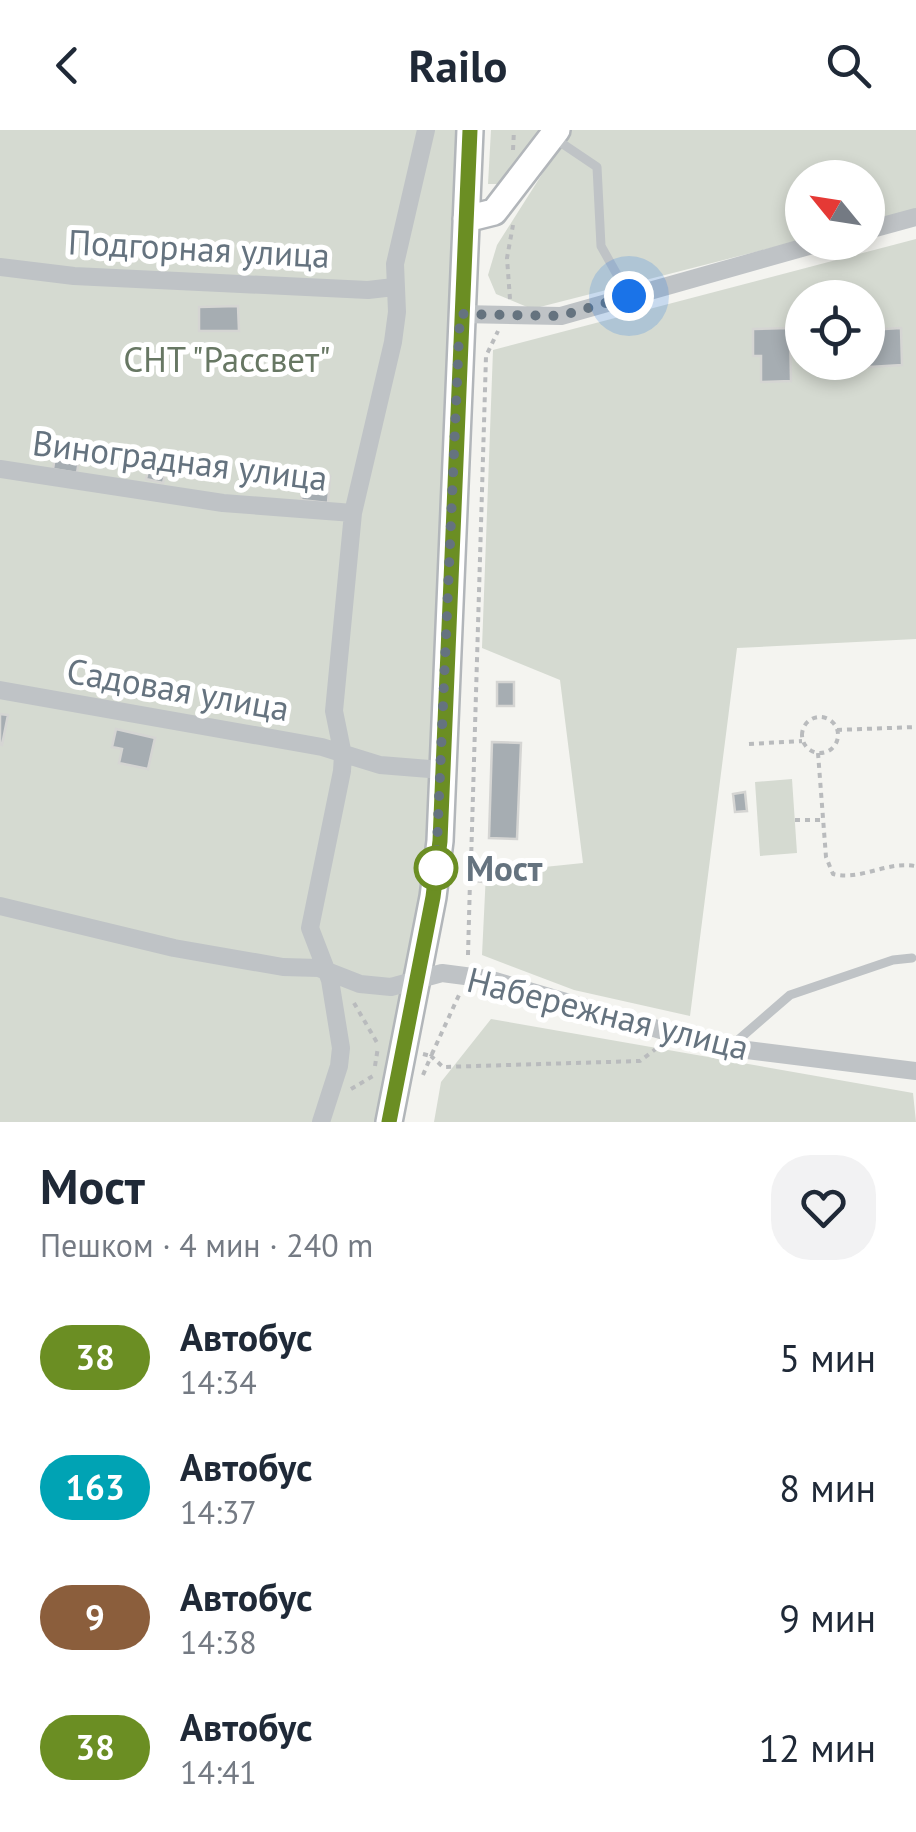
<!DOCTYPE html>
<html lang="ru">
<meta charset="utf-8">
<style>
:root{--surface:#fff;--page:#f2f2f3;--text:#1f2937;--muted:#747a83}
body{margin:0;font-family:"PT Sans",sans-serif;background:var(--page);color:var(--text);height:100vh;display:flex;flex-direction:column;font-size:38px;white-space:nowrap}
*{box-sizing:border-box;margin:0}
p{font-size:32px;color:var(--muted)}
.icon{flex:none;width:55px;height:55px;fill:none;stroke:currentColor;stroke-width:2;stroke-linecap:round;stroke-linejoin:round}
.map{position:relative;height:992px;overflow:hidden}
.panel{display:flex;flex-direction:column;background:var(--surface);flex:1}
.panel>*{flex:none}
.badge{padding:0 20px;border-radius:32px;font-size:35px;line-height:65px}
.needle{width:65px;rotate:300deg}
.buttons{position:absolute;left:785px;top:30px;display:grid;gap:20px}
.buttons a{display:grid;place-items:center;width:100px;height:100px;border-radius:50%;background:var(--surface);box-shadow:0 5px 15px #0003;font-size:50px}
.you{position:absolute;width:50px;height:50px;margin:-25px;border:8px solid #fff;border-radius:50%;background:#1a73e8;box-shadow:0 0 0 15px #1a73e833}
.map>.badge{position:absolute;translate:-50% -50%;box-shadow:0 0 0 5px #fff}
.round{display:grid;place-items:center;flex:none;width:105px;height:105px;border-radius:40px;background:var(--page)}
.headline{display:flex;align-items:center;justify-content:space-between;height:170px;padding:0 40px}
h1{font-size:48px;font-weight:700;line-height:75px}
ul{padding:0;list-style:none}
li{display:flex;align-items:center;gap:30px;height:130px;padding:0 40px}
li div{flex:1}
li b{display:block;font-size:38px}
li em{font-style:normal}
li .badge{min-width:110px;font-weight:700;text-align:center}
header{display:flex;justify-content:space-between;align-items:center;height:130px;padding:0 40px;background:var(--surface);font-size:45px;font-weight:700}
.map>svg:first-child{display:block}
.green{fill:#d5dad1;fill-rule:evenodd}
.building{fill:#a6adb2;stroke:#d5d5d3;stroke-width:2.5}
.lines{fill:none;stroke-linecap:round;stroke-linejoin:round}
.secondary-casing{stroke:#b2b6ba;stroke-width:30}
.path{stroke:#b9bbbd;stroke-width:4;stroke-dasharray:5 5;stroke-linecap:butt}
.lane{stroke:#bfc3c6;stroke-width:9}
.street{stroke:#bfc3c6;stroke-width:18}
.secondary{stroke:#fff;stroke-width:25}
.line-casing{stroke:#fff;stroke-width:22}
.line{stroke:#6b8e23;stroke-width:15}
.walk{stroke:#65737f;stroke-width:10;stroke-dasharray:0 18}
.stop-dot{fill:#fff;stroke:#6b8e23;stroke-width:5}
.labels{text-anchor:middle;dominant-baseline:central;stroke-width:10;stroke-linejoin:round;paint-order:stroke}
.street-label{font-size:35px;fill:#65737f;stroke:#fff}
.park-label{font-size:35px;fill:#677763;stroke:#fff}
.stop-label{font-size:35px;font-weight:bold;fill:#65737f;stroke:#fff;text-anchor:start}
</style>
<header><svg class="icon" aria-label="back" viewBox="0 0 24 24"><path d="M15 5l-7 7 7 7"/></svg>Railo<svg class="icon" aria-label="search" viewBox="0 0 24 24"><circle cx="10" cy="10" r="6"/><path d="M15 15l6 6"/></svg></header>
<div class="map">
<svg width="916" height="992" viewBox="0 0 916 992">
<rect width="100%" height="100%" fill="#f4f4f0"/>
<path class="green" d="M0,0h463l-36,761 -46,231h-381z
M491,0h57l-41,54h-19z
M570,0h346v79l-48,13v-44h-66v62l-270,69 -36,-15 -8,-19 9,-30z
M916,109v400l-179,9 -47,368 -116,-26 -92,-35 4,-82 97,-10 -23,-183 -78,-32 11,-298zM802,168h66v64h-66z
M792,649l5,74 -37,3 -5,-74z
M491,889l422,74 3,29h-482l7,-40z"/>
<path class="building" d="M238,176l1,25h-40v-24z
M790,198l1,53 -30,1v-26h-8v-27z
M901,198l1,37 -33,2 -1,-37z
M56,320l24,4 -3,19 -24,-4z
M152,324l17,4 -6,25 -17,-4z
M304,344l26,2 -2,27 -27,-3z
M497,552h17v24h-17z
M0,584l8,1 -6,30 -2,-1z
M116,599l39,9 -7,31 -29,-6 3,-14 -10,-2z
M492,612l29,1 -4,96 -28,-1z
M745,662l2,19 -12,1 -2,-18z
M474,733l10,1 -2,18 -10,-1z"/>
<g class="lines">
<g class="secondary-casing">
<path id="secondary" d="M466,89l28,-7 63,-82
M389,992l44,-225 7,-56 30,-711"/>
</g>
<path class="path" d="M513,20l1,-20
M510,169l-3,-41 6,-33
M802 605a18 18 0 1 1 36 0a18 18 0 1 1-36 0Z
M837,600l79,-3
M749,614l53,-3
M818,623l8,104 7,17c28,7 53,-13 82,-8
M795,690h27
M471,732l15,-506 12,-25
M468,825l2,-74
M354,873l25,43
M423,924l8,2 28,-61
M375,936l3,-19
M423,945l8,-19 12,11 197,-6 17,-13
M351,959l22,-13"/>
<path class="lane" d="M554,8l43,29 4,79 28,50
M730,917l60,-52 103,-35 19,-2"/>
<path class="street" d="M868,100l48,-13
M0,137l74,9 294,14 26,-3
M460,184l101,2 262,-74
M0,339l223,34 130,10
M0,560l322,57 58,18 62,5
M0,776l174,42 109,19 36,1 41,16 31,3 51,-14 46,6 227,67 201,25
M321,992l18,-56 2,-18 -11,-68 -20,-52 32,-157 1,-16 -9,-44 19,-198 40,-171 4,-30 -2,-48 31,-134"/>
<use href="#secondary" class="secondary"/>
</g>
<g class="lines">
<g class="line-casing">
<path id="line" d="M389,992l44,-225 7,-56 30,-711"/>
</g>
<use href="#line" class="line"/>
<path class="walk" d="M436,738l24,-554 101,2 68,-20"/>
</g>
<circle class="stop-dot" cx="436" cy="738" r="20"/>
<g class="labels">
<g class="street-label">
<text transform="translate(199 118) rotate(3)">Подгорная улица</text>
<text transform="translate(180 330) rotate(7)">Виноградная улица</text>
<text transform="translate(178 559) rotate(10)">Садовая улица</text>
<text transform="translate(608 883) rotate(14)">Набережная улица</text>
</g>
<g class="park-label">
<text x="227" y="229">СНТ "Рассвет"</text>
</g>
<g class="stop-label">
<text x="466" y="738">Мост</text>
</g>
</g>
</svg>
<div class="buttons">
<a><svg class="needle" viewBox="-14 -14 28 28"><path d="M0-13l5 13h-10z" fill="#e53935"/><path d="M0 13l5-13h-10z" fill="#747a83"/></svg></a>
<a><svg class="icon" aria-label="locate" viewBox="0 0 24 24"><circle cx="12" cy="12" r="6"/><path d="M12 2v4M12 18v4M2 12h4M18 12h4"/></svg></a>
</div>
<div class="you" style="left:629px;top:166px"></div>
</div>
<section class="panel">
<div class="headline"><div><h1>Мост</h1><p>Пешком · 4 мин · 240 m</p></div><a class="round"><svg class="icon" aria-label="heart" viewBox="0 0 24 24"><path d="M12 20l-8-8c-3-5 5-10 8-4 3-6 11-1 8 4z"/></svg></a></div>
<ul>
<li><span class="badge" style="background:#6b8e23;color:#fff">38</span><div><b>Автобус</b><p>14:34</p></div><em>5 мин</em></li>
<li><span class="badge" style="background:#00a3b4;color:#fff">163</span><div><b>Автобус</b><p>14:37</p></div><em>8 мин</em></li>
<li><span class="badge" style="background:#8b5e3c;color:#fff">9</span><div><b>Автобус</b><p>14:38</p></div><em>9 мин</em></li>
<li><span class="badge" style="background:#6b8e23;color:#fff">38</span><div><b>Автобус</b><p>14:41</p></div><em>12 мин</em></li>
</ul>
</section>
